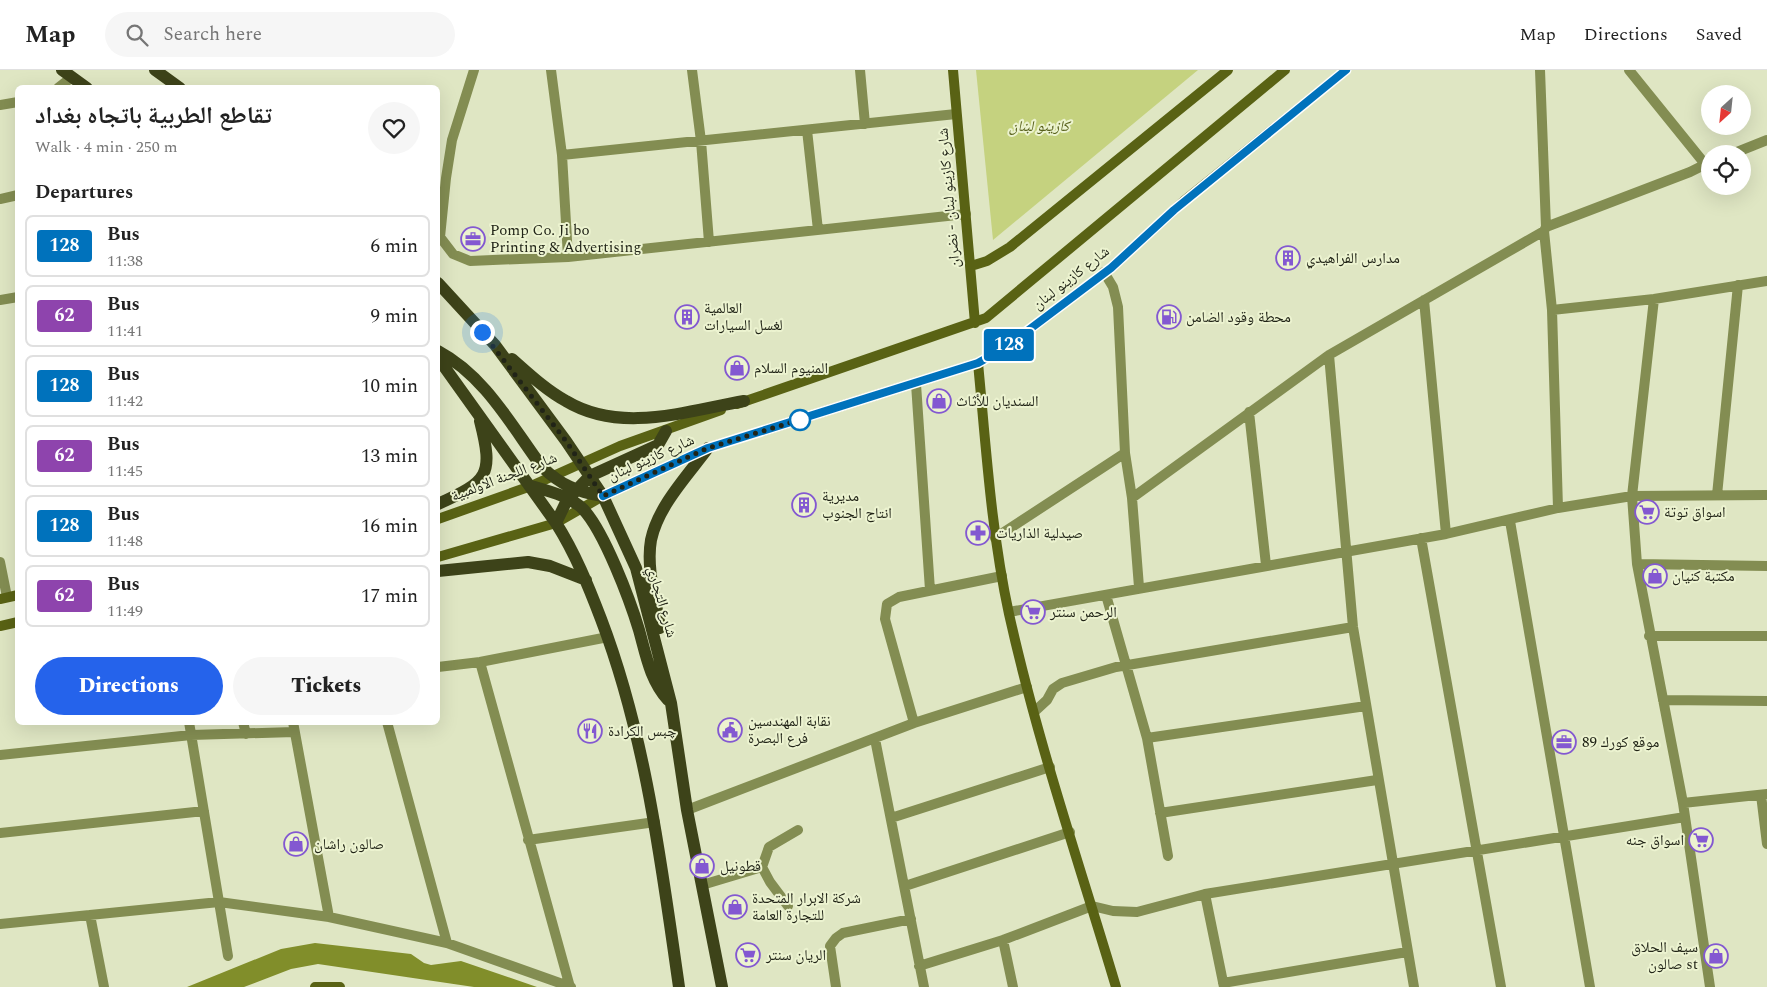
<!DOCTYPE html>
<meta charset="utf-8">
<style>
:root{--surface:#fff;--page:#f6f6f6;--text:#222;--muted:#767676;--line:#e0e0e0;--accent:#2563eb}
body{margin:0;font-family:Spectral,"Noto Naskh Arabic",serif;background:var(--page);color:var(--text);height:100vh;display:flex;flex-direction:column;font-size:19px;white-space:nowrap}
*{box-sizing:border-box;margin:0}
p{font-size:16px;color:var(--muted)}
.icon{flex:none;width:28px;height:28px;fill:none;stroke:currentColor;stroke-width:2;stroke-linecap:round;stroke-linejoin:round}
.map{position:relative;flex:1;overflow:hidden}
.panel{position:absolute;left:15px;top:15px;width:425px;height:640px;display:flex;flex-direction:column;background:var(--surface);border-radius:8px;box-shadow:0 5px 20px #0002}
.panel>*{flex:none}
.badge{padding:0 10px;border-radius:4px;font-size:18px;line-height:32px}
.needle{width:32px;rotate:207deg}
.controls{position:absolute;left:1701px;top:15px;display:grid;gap:10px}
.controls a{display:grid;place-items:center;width:50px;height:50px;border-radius:50%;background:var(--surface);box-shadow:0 5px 20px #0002;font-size:25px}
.you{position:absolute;width:25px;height:25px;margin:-12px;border:4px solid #fff;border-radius:50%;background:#1a73e8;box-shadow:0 0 0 8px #1a73e833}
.map>.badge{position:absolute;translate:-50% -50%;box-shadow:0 0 0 2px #fff}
h2{padding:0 20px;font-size:19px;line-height:45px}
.round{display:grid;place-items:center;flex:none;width:52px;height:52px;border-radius:26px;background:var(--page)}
.head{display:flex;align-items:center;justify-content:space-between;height:85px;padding:0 20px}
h1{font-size:24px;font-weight:800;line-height:38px}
.action{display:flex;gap:10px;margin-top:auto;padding:10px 20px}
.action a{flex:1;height:58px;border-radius:30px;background:var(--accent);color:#fff;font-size:20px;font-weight:800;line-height:58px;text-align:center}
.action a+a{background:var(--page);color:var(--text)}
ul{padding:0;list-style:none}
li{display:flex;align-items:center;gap:15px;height:62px;margin:0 10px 8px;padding:0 10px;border:2px solid var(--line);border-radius:8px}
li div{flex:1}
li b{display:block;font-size:19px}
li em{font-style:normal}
li .badge{min-width:55px;font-weight:700;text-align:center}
header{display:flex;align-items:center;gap:30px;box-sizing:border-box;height:70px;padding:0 25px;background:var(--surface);border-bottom:1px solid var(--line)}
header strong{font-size:24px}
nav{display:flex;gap:28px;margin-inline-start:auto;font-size:18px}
.search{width:350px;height:45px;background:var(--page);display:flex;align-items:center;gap:12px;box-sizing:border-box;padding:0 18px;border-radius:28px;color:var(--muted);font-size:19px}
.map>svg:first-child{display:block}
.green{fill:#c5d27f}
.water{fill:#818e2a}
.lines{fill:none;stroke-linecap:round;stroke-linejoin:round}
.street{stroke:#838d52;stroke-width:10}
.secondary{stroke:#596214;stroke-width:10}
.primary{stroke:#3d4319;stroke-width:12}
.line-casing{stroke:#fff;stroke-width:11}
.line{stroke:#0072bc;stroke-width:8}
.walk{stroke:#212417;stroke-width:5;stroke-dasharray:0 9}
.stop-dot{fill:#fff;stroke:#0072bc;stroke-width:2.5}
.labels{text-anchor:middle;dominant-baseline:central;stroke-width:4;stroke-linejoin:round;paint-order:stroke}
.park-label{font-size:15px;font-style:italic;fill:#555e18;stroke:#ecf3d0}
.street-label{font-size:15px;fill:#212417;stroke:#ecf3d0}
.poi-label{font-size:15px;fill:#212417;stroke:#ecf3d0;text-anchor:start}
</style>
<header>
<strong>Map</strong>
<div class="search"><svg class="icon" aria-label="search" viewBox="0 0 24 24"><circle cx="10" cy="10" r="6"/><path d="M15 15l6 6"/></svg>Search here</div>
<nav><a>Map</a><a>Directions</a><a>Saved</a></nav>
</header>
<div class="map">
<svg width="1767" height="917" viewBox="0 0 1767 917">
<rect width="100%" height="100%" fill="#dfe6c3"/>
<path class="green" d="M976,0h222l-205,170z"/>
<path class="water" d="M315,873l96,11 13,9 7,2 30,-4 76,26h-63l-156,-23 -27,5 -47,18h-57l94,-38z"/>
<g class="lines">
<path class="street" d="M474,0l-22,70 -6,38 -6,59 13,17 17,7 98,-4 398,-43
M551,0l11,85 6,102
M692,0l9,71 8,101
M860,0l5,54
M1540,0l6,157 -2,4 8,79 6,198
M1629,0l76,94
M58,18l14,-11
M0,35l18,-3
M807,60l11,100
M1732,84l35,-14
M562,85l394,-41
M0,129l18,-4
M1546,157l144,-55 20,-10
M1104,202l9,15 5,20 7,146 7,45 7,89
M1654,229l-22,197 5,68 46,239 27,184
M0,230l18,-3
M1424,230l22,234
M1552,240l102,-11 113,-18
M1329,285l24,272 61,360
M916,314l14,206
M1249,342l17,153
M1717,425l21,-210
M1132,428l197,-143 215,-124
M1510,451l80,466
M995,468l130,-85
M1421,468l80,449
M0,492l7,35
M1637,494l130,2
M1106,525l41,143 21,118
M1009,542l437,-78 112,-26 74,-12 135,-1
M1649,566h118
M480,592l90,325
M438,597l42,-5 128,-25
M1663,630l104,1
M1034,642l13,-12 6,-11 9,-6 54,-16 237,-40
M189,652l39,234
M243,652l3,12
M293,652l36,195
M387,652l60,221
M914,653l-29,-104 2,-15 12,-7 103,-21
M1147,668l219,-32
M875,669l49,248
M0,685l191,-20 103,-3
M1761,725l6,49
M1683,733l84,-9
M687,740l227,-87 113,-36
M1160,743l217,-33
M891,748l159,-51
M0,763l204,-22
M528,770l127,-18
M702,815l60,-18
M905,816l165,-54
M1205,824l19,93
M788,836l-18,-24 -8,-15 7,-20 29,-17
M90,845l14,72
M0,854l219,-22 110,15 118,26 124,44
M1003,870l10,47
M919,896l84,-26 89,-34 21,5 24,1 68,-18 480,-77
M1223,913l184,-31
M836,917l-6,-41 6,-8 7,-5 68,-14"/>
<path class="secondary" d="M953,0l22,253
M971,196l16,-5 23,-14 218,-177
M978,293c8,83 13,168 31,251 28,126 70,249 107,373
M737,334l249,-86 299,-248
M438,449l93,-33 89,-40 101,-36
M438,487l118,-34 47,-27 105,-48 270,-85 28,-16 105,-79 73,-67 162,-131
M0,529l18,-4
M0,556l18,-4
M315,917h25"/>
<path class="primary" d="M62,0l25,18
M155,0l25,18
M438,213l57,62 71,96 37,55 33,72 35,135 16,107 35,177
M438,281c47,25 73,74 104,116 19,18 35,25 61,29
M438,288l118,165c19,30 32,62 45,96 45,118 60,244 78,368
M512,289c17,15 34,31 54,42 55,33 120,10 178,0
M531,416c17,5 39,10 52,23 21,22 47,91 56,121 7,25 11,50 29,70
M438,434c50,-23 56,-28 42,-83
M556,453l11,-23 23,-24 68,-31 8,-14
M438,501l90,-9 22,4 36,14
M660,558c-4,-28 -14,-60 -9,-88 7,-34 37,-65 57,-92"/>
</g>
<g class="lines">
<g class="line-casing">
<path id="line" d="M603,426l105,-48 270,-85 28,-16 105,-79 63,-58 172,-140"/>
</g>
<use href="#line" class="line"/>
<path class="walk" d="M482,262l84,109 37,55 105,-48 94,-29 -2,1"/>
</g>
<defs>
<g id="office-ring" transform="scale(1.25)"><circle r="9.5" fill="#ecf3d0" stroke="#8358d1" stroke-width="1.5"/><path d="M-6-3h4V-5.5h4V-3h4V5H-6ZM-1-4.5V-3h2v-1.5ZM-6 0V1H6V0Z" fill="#8358d1"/></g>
<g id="building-ring" transform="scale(1.25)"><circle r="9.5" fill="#ecf3d0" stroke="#8358d1" stroke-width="1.5"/><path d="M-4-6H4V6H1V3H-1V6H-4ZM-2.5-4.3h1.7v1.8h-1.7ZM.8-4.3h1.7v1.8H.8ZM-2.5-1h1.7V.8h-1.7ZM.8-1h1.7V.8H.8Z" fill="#8358d1"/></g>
<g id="fuel-ring" transform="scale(1.25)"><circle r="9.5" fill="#ecf3d0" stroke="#8358d1" stroke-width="1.5"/><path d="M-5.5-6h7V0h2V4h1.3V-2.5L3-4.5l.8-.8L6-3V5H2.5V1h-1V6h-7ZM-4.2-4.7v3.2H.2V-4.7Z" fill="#8358d1"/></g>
<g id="shop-ring" transform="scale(1.25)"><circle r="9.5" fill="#ecf3d0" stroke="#8358d1" stroke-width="1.5"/><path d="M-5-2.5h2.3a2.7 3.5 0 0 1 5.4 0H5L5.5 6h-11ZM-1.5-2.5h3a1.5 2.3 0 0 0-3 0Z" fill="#8358d1"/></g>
<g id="supermarket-ring" transform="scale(1.25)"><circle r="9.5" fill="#ecf3d0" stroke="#8358d1" stroke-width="1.5"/><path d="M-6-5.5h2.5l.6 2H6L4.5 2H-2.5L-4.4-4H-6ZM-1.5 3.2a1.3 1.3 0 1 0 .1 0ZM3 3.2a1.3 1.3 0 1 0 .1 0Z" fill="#8358d1"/></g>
<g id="pharmacy-ring" transform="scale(1.25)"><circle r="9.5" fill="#ecf3d0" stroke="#8358d1" stroke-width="1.5"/><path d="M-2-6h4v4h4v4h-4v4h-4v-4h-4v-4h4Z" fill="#8358d1"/></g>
<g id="civic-ring" transform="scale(1.25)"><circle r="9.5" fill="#ecf3d0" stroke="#8358d1" stroke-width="1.5"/><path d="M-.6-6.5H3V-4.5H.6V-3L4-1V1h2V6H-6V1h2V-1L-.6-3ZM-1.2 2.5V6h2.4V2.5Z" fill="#8358d1"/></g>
<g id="restaurant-ring" transform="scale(1.25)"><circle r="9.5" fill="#ecf3d0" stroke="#8358d1" stroke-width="1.5"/><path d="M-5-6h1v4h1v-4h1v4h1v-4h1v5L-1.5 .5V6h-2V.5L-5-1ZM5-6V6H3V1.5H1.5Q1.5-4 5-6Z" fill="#8358d1"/></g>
</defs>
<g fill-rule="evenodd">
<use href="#office-ring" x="473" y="169"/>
<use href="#building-ring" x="1288" y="188"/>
<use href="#building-ring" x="687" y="247"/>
<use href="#fuel-ring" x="1169" y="247"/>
<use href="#shop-ring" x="737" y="298"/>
<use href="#shop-ring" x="939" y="331"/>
<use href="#building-ring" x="804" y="435"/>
<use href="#supermarket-ring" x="1647" y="442"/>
<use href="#pharmacy-ring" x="978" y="463"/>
<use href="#shop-ring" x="1655" y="506"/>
<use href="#supermarket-ring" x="1033" y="542"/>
<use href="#civic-ring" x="730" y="660"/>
<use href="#restaurant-ring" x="590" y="661"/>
<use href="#office-ring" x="1564" y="672"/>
<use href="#supermarket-ring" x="1701" y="770"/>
<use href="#shop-ring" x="296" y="774"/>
<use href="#shop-ring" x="702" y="796"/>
<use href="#shop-ring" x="735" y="837"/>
<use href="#supermarket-ring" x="748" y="885"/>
<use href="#shop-ring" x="1716" y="886"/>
</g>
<circle class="stop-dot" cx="800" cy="350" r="10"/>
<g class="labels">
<g class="park-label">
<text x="1039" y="56">كازينو لبنان</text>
</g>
<g class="street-label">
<text transform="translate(949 128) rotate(-95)">شارع كازينو لبنان - نضران</text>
<text transform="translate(1071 208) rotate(-38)">شارع كازينو لبنان</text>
<text transform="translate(651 388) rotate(-24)">شارع كازينو لبنان</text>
<text transform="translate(504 407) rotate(-21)">شارع اللجنة الاولمبية</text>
<text transform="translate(662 532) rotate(74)">شارع التجاري</text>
</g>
<g class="poi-label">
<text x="490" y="160">Pomp Co. Ji bo<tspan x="490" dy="17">Printing &amp; Advertising</tspan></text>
<text x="1306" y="188">مدارس الفراهيدي</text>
<text x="704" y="238">العالمية<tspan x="704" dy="17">لغسل السيارات</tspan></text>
<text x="1186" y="247">محطة وقود الضامن</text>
<text x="754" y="298">المنيوم السلام</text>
<text x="956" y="331">السنديان للأثاث</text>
<text x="822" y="426">مديرية<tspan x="822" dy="17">انتاج الجنوب</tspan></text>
<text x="1664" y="442">اسواق توتة</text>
<text x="996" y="463">صيدلية الذاريات</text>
<text x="1672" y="506">مكتبة كنيان</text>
<text x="1050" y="542">الرحمن سنتر</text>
<text x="748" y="651">نقابة المهندسين<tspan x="748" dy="17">فرع البصرة</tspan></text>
<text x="608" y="661">چبس الكرادة</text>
<text x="1582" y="672">موقع كورك 89</text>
<text x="1684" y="770" text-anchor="end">اسواق جنه</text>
<text x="314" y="774">صالون راشان</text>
<text x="720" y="796">قطونيل</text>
<text x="752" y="828">شركة الابرار المتحدة<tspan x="752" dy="17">للتجارة العامة</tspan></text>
<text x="1698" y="877" text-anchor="end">سيف الحلاق<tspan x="1698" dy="17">صالون st</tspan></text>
<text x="766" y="885">الريان سنتر</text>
</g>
</g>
</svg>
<div class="controls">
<a><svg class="needle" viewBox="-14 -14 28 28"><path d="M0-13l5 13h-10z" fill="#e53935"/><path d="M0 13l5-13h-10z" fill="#767676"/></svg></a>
<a><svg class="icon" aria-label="locate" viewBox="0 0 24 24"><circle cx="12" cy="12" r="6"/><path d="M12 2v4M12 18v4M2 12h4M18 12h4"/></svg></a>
</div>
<div class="you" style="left:482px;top:262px"></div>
<b class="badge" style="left:1009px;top:275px;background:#0072bc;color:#fff">128</b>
<section class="panel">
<div class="head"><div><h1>تقاطع الطربية باتجاه بغداد</h1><p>Walk · 4 min · 250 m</p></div><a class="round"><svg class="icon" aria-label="heart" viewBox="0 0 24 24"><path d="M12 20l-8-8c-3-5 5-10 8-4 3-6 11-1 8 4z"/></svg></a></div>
<h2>Departures</h2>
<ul>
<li><span class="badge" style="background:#0072bc;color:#fff">128</span><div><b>Bus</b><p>11:38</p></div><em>6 min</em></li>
<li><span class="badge" style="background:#8e44ad;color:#fff">62</span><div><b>Bus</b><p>11:41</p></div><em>9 min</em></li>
<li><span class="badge" style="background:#0072bc;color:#fff">128</span><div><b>Bus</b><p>11:42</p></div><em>10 min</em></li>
<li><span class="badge" style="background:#8e44ad;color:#fff">62</span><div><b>Bus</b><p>11:45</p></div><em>13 min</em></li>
<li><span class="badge" style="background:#0072bc;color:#fff">128</span><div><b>Bus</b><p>11:48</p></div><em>16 min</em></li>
<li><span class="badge" style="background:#8e44ad;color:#fff">62</span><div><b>Bus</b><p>11:49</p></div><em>17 min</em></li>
</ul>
<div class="action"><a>Directions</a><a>Tickets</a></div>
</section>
</div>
